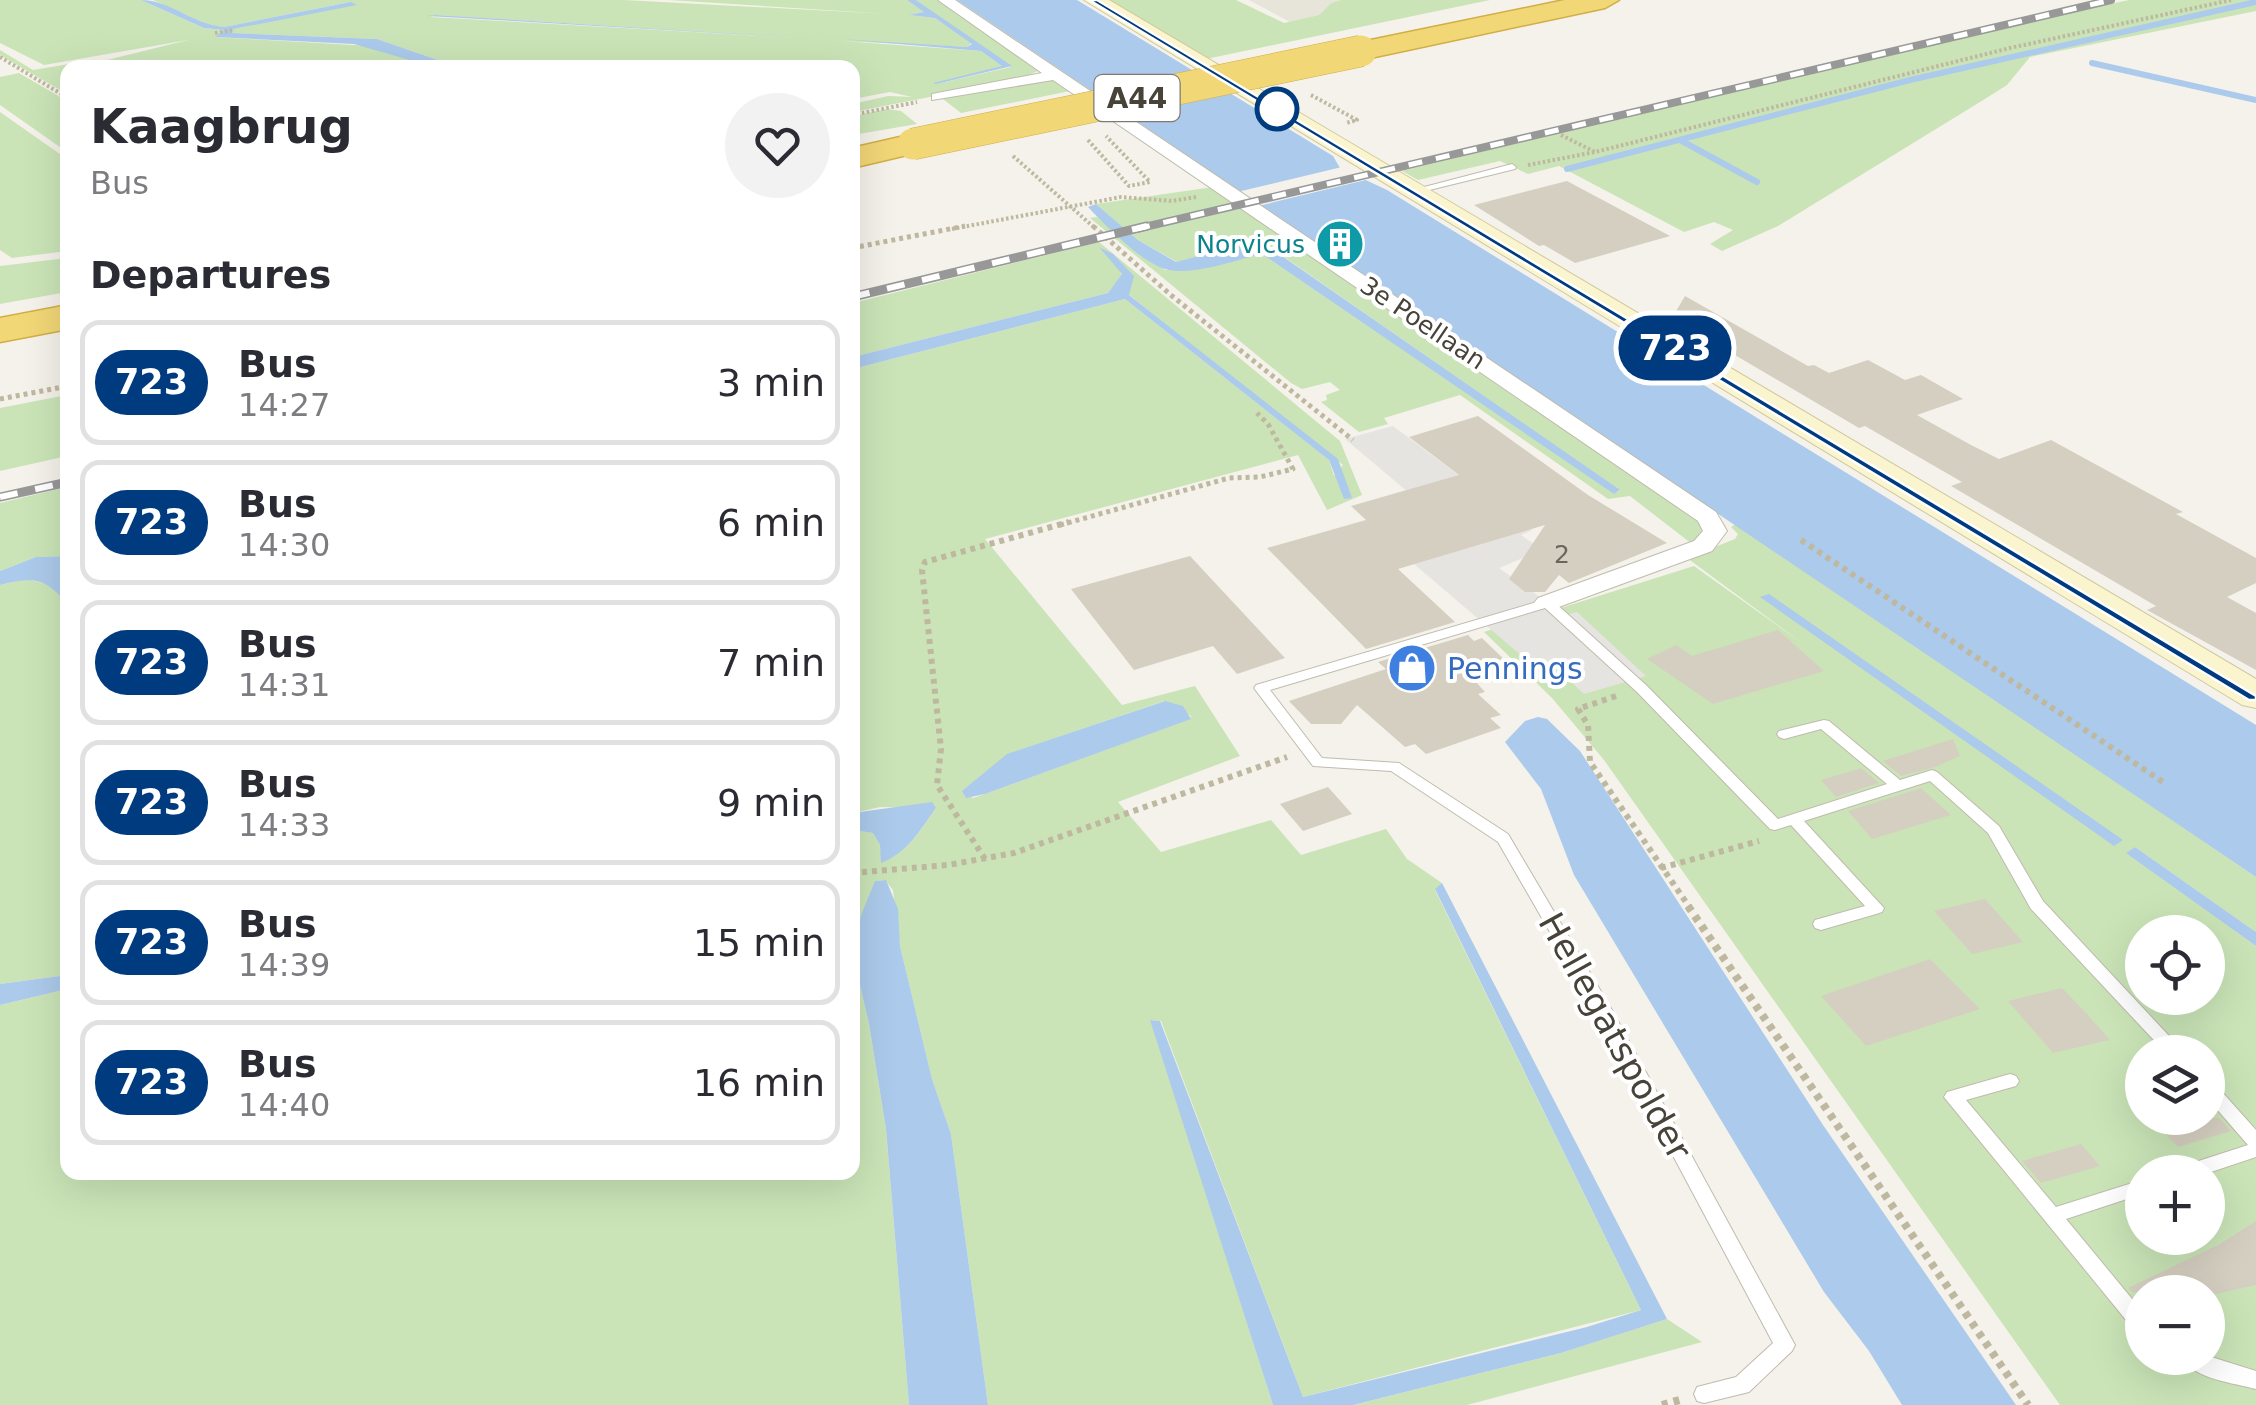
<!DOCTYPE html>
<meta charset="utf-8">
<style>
:root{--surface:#fff;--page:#f2f2f3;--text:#2b2b33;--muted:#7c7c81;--line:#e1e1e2}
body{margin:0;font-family:"DejaVu Sans",sans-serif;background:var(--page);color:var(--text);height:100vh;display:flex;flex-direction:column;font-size:38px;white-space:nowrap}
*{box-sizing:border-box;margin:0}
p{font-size:32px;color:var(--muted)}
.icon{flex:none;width:55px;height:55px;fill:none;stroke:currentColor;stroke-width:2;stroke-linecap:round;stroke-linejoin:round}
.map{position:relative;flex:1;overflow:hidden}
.side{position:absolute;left:60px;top:60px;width:800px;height:1120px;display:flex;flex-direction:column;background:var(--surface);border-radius:20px;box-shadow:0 10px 40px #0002}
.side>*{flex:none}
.badge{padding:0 20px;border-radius:32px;font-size:35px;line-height:65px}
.fabs{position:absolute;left:2125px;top:915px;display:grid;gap:20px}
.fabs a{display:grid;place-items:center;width:100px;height:100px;border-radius:50%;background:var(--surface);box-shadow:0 10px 40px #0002;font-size:50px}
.map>.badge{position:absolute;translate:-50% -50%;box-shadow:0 0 0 5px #fff}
h2{padding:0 30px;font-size:38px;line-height:90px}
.round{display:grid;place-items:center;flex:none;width:105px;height:105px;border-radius:52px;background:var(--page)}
.head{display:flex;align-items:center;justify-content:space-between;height:170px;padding:0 30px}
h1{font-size:48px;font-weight:700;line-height:75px}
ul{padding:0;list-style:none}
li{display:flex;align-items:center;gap:30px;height:125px;margin:0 20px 15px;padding:0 10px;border:5px solid var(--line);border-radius:20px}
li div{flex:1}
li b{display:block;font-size:38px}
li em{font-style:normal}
li .badge{min-width:110px;font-weight:700;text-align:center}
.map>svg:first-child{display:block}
.residential{fill:#e7e4d9}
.green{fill:#cae4b7;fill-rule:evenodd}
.parking{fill:#e6e4e1}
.water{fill:#accaeb}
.pier{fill:#f4f2ea}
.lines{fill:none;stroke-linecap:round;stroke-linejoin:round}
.stream{stroke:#accaeb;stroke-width:6}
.building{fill:#d5cfc1}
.lane-casing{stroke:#bfbbad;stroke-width:2}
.street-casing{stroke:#bfbbad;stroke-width:2}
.secondary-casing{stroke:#d0c89d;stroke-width:2}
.highway-casing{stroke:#d1ae47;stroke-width:3}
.path-far3{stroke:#bfb8a0;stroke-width:4;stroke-dasharray:2.5 2.5;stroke-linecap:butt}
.path-far2{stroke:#bfb8a0;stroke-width:5;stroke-dasharray:4 4;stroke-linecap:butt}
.path-far1{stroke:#bfb8a0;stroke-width:6;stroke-dasharray:5 5;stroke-linecap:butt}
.path{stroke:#bfb8a0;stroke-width:8;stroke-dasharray:6 6;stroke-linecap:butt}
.lane{fill:#fff;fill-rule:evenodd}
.street{fill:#fff;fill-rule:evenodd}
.secondary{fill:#faf5ce;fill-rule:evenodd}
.highway{fill:#f2d777;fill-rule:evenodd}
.rail-far1-casing{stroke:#989898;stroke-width:8}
.rail-casing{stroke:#989898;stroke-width:9}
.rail-far1{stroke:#fff;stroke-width:5;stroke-dasharray:14;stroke-linecap:butt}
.rail{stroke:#fff;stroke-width:6;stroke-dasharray:18;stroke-linecap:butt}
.highway-bridge-casing{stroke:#d1ae47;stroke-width:32;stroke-linecap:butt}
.path-bridge{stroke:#bfb8a0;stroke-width:4;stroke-dasharray:2.5 2.5;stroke-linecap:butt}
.highway-bridge{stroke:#f2d777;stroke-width:31}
.line{fill:#003b80;stroke:#fff;stroke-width:2.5}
.stop-dot{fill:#fff;stroke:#003b80;stroke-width:5}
.labels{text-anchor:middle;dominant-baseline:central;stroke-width:8;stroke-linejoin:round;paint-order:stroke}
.far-culture-label{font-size:25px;fill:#0d838f;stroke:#fff;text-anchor:end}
.far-street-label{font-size:25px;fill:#474339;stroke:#fff}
.number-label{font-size:25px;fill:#6a665b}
.shield{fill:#fff;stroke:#7e7b74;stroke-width:2.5}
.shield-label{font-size:28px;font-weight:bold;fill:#474339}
.shop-label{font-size:30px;fill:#366cbe;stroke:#fff;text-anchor:start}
.near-street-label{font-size:35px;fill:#474339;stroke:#fff}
</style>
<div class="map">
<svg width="2256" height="1405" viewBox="0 0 2256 1405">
<rect width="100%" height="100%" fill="#f4f2ea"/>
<path class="residential" d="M1249,0h92l-10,3 -12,12 -29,7z"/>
<path class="green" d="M0,0h141l63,28 20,2 -9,7 155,9 64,21 -366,1 -1,26 -67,-39v-5l33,20 49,-8 9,2 97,-24 -144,25 -44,-22z
M153,0h471l265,14 -220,-14h238l18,12 -15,3 25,3 37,25 -5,4 -126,-6 140,10 22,15 -67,18 75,-17 -95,-67h23l101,70 -23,10 -164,32v-8l35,-8 24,1 -22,-5 -37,7 -1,-31 -394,-1 -81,-28 -145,-6 1,-4 118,-27 -127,25 -13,-1zM436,15l381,24h1l-388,-22z
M1105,0h131l48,23 35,-8 12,-12 10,-3h149l-284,59z
M2129,0h127v11l-226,46 -23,28 -27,17 -202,124 -56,25 -12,-7 23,-14 -19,-8 -30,10 -125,-66 -31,8 -28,-13 -82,19 -16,-9 528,-128z
M19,73l48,28v51l-67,-47v-28z
M1036,80h17l17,11 -109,22 -18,-14z
M887,109l14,2 16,13 -64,11v-19z
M0,112l67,47v92l-55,7 -12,-8z
M1213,187l485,333 4,10 -10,14 -62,-48 -22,3 -148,-104 -76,23 4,6 -29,8 -38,-30 6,-2 -1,-5 14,-5 -10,-8 -28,7 -11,-6 -201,-165 7,-1 68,53h18l79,-16 352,239 6,-2 -360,-251 -83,22 -39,-22 -42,-36z
M1099,242l241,199 22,54 -35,15 -29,-55 -313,84 137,166 73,-19 45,70 -122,46 43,50 110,-32 30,35 85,-26 21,30 35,24 -7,7 206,420 -338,87 -142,-376 -10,-1 122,385h-285l-37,-271 -19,-55 -32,-133 -7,-56 -8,-10 -10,1 -20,83 14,60 17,105 23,276h-909v-400l67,-16 1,183h784l1,-342 20,3 7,12 2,17c26,-9 39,-33 54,-54l-56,-1 -27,6v-444l272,-70 193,152 11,9 5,16 9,-11 -215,-171 5,-18 -14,-7 3,6 -14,18 -255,64v-54zM1164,701l27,15 -1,3 -205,75 -12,4 -10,-7 45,-37z
M67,258v34l-67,12v-38z
M67,395v61l-67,15v-63z
M67,487v69l-31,1 -36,14v-68z
M1736,524l520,353v55l-121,-85 -8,6 129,93v459h-196l-456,-645 -52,-62 -68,-66 210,-66 108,77 -115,-85 48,-19 3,-5 -7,-7zM2142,932h66v66h-66zM2142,1052h66v66h-66zM2142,1172h66v66h-66zM2142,1292h66v66h-66z
M26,579l26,6 16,19 -1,371 -67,9v-399z
M1667,1319l35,23 -235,63h-114l208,-52z"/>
<path class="parking" d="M1393,426l139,104 -11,5 21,15 -43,18 66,47 12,-3 69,64 -62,18 -30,-28 -17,3 -123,-105 58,-18 -127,-107z"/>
<path class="water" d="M141,0c29,0 53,25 83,27l127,-25 6,3 -124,24 -1,4 145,6 81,28h-24l-80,-23 -139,-7 9,-7 -20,-2z
M907,0h9l96,66 -76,18 -3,-1 69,-17 -21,-15 -141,-12 127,8 5,-3 -37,-26 -26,-3 15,-3z
M957,0h120l256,156 7,12 47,22 869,535v152z
M436,15l385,24 -394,-23z
M1096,204l42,36 38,22 83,-22 361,250 -6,4 -352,-240c-27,6 -65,21 -93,16 -24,-4 -64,-45 -81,-63z
M1099,247l14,7 21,22 -5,19 209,164 14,39 -8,1 -15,-39 -204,-161 -272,70v-12l255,-64 14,-19z
M67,556v48c-22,-27 -34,-27 -67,-19v-14l36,-14z
M1769,594l354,246 -9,6 -354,-249z
M1165,701l18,5 8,13 -206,75 -19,4 -4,-7 45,-37z
M1538,717l9,2 33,32 243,374 193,280h-114l-33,-54 -45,-59 -250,-417 -33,-86 -36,-47 20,-21z
M932,802l4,6c-16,22 -28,45 -55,55l-1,-18 -7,-12 -20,-3v-17z
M2135,847l121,85v14l-130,-93z
M886,880l12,29 2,37 32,133 19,55 37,271h-79l-23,-276 -17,-105 -14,-60 5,-46 15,-37z
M1442,883l225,436 -106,34 -208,52h-80l-123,-385 10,1 143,376 284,-70 54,-17 -206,-421z
M67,975v14l-67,16v-21z"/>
<path class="pier" d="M1346,166l24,13 -112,27 -21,-14z"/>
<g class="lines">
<path class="stream" d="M2092,63l164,37
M1680,140l77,42
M1567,169l343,-89 346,-78"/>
</g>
<path class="building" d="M1567,181l103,55 -95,27 -31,-18 -5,1 -65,-41z
M1685,296l123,70 6,-1 15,8 39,-13 37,20 16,-5 42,24 -46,16 54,30 28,14 52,-19 132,72 -7,2 80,44v25l-29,14 29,16v57l-109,-60 9,-4 -205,-120 11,-4 -97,-56 -6,2 -187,-110z
M1478,416l110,79 79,48 -98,40 -10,-8 -14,17h-20l-16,-13 36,-54 -147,44 57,53 -89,27 -99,-101 99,-28 -15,-14 108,-31 -50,-38z
M1190,556l95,102 -48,16 -24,-28 -79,24 -63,-81z
M1778,630l46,41 -111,33 -66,-45 29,-14 16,11z
M1468,635l6,6 8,-3 33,32 -39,12 9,10 -7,2 23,21 -11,3 11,10 -75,26 -11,-10 -10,3 -48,-42 -16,19h-30l-22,-23 97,-32 -8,-7z
M1953,739l7,17 -25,11 -34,9 -18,-15z
M1861,768l18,15 -43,14 -15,-17z
M1328,787l24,27 -49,17 -23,-27z
M1921,788l30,27 -79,24 -24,-28z
M1985,899l38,43 -51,12 -38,-43z
M1930,959l50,50 -114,37 -45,-50z
M2062,988l25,26 23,26 -57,13 -45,-52z
M2150,1118h69l12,13 -53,16z
M2081,1144l19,22 -59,17 -19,-22z
M2256,1221v64l-44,10 -80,-3 -4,-4 92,-44z"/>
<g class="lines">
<g class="lane-casing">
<path id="lane" d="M1512,164l4,3 -1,2 -102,25 -4,-3z
M1547,599l5,1 95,86 131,133 109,-35 -66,-55 -37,10 -5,-2 -2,-3 2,-3 45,-11 5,1 71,59 32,-10 5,2 62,54 44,75 141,151h-19l-134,-143 -43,-76 -58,-52 -126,40 80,87 -2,4 -6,2 -55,16 -6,-2 -2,-4 2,-4 50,-14 -74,-81 -16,5 -5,-1 -133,-137 -92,-84 -275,82 52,68 77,5 109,71 104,176 183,335 -3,6 -43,41 -45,11 -7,-2 -3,-7 3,-7 39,-10 37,-34 -173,-324 -102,-177 -107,-71 -78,-5 -59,-78 2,-3z
M2010,1074l6,2 3,5 -3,5 -50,14 90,107 86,-27v14l-76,25 76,92v23l-7,-3 -191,-234 3,-5z
M2208,1081l6,2 42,47v27l-48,16 -31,-1 3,-5 68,-22 -40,-46z
M2208,1356l48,15v18c-22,-6 -62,-10 -74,-31z"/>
</g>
<g class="street-casing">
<path id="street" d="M938,0h17l761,512 11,19 -15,20 -156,57h-18l-4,-5 4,-5 156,-57 9,-10 -5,-10 -645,-441 -121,20v-6l110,-21z"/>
</g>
<g class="secondary-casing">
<path id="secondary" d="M1084,0h25l1147,679v29l-14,-3z"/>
</g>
<g class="highway-casing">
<path id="highway" d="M1565,0h54l-14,8 -244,52 -10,-3 -5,-6 5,-6 10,-3z
M913,134l11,3 5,7 -5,7 -72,17v-20z
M68,305v24l-68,13v-24z"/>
</g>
<path class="path-far3" d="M215,33l20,-3
M0,57l68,41
M1311,95l46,25 -11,3
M852,115l65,-13
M1561,135l34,17
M1013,156l83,73
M1528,165l67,-13 415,-104 221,-48
M952,229l169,-32 51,4 24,-4"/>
<path class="path-far2" d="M1093,226l79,70 181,144
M852,248l113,-22
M0,399l68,-13
M1060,525l169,-47 31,-1 33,-8 -25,-45 -11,-11"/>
<path class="path-far1" d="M1801,540l365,244
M1616,696l-38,13 10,16 2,37 100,146
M985,859l-48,-74 4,-36 -19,-179 3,-8 144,-40
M1661,868l98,-27
M852,873l96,-8 66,-12 273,-96"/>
<path class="path" d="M1688,906l340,499
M1662,1405l21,-6"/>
<use href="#lane" class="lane"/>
<use href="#street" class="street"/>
<use href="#secondary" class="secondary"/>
<use href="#highway" class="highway"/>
<g class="rail-far1-casing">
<path id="rail-far1" d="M1136,229l975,-229"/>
</g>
<g class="rail-casing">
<path id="rail" d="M852,297l295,-71
M0,497l68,-15"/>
</g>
<use href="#rail-far1" class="rail-far1"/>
<use href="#rail" class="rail"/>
<g class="highway-bridge-casing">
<path id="highway-bridge" d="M913,144l448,-93"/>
</g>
<path class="path-bridge" d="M1088,140l41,46 21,-4 -44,-46"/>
<use href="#highway-bridge" class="highway-bridge"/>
</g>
<path class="line" d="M1089,0h8l1159,696v4h-7z"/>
<defs>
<g id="building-disc" transform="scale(2.5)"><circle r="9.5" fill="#0f9aa8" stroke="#fff"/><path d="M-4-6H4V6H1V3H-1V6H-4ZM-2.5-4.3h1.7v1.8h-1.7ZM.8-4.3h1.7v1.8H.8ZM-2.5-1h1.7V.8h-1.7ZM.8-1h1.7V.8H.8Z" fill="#fff"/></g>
<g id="shop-disc" transform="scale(2.5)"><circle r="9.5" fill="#3f7fe0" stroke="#fff"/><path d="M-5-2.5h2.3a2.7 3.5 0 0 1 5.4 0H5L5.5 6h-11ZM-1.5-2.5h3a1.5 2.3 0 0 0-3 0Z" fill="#fff"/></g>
</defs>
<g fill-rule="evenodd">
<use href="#building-disc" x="1340" y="244"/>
<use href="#shop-disc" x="1412" y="668"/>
</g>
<circle class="stop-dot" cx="1277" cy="109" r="20"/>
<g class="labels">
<g class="far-culture-label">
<text x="1305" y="244">Norvicus</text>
</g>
<g class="far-street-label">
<text transform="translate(1423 323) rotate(34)">3e Poellaan</text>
</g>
<g class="number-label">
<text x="1562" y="554">2</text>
</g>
<rect class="shield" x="1094.5" y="75" width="85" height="46" rx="8"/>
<g class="shield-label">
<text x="1137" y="98">A44</text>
</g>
<g class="shop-label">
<text x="1447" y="668">Pennings</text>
</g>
<g class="near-street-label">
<text transform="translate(1615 1036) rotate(61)">Hellegatspolder</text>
</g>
</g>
</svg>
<div class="fabs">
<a><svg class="icon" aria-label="locate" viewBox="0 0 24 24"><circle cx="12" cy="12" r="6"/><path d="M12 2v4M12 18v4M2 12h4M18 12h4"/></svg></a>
<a><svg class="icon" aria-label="layers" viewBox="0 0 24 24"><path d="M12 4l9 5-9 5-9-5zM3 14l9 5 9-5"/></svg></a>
<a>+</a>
<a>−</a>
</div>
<b class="badge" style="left:1675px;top:348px;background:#003b80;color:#fff">723</b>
<section class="side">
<div class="head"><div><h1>Kaagbrug</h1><p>Bus</p></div><a class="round"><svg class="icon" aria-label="heart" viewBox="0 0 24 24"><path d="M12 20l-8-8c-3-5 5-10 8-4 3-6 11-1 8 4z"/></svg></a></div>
<h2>Departures</h2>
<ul>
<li><span class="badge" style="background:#003b80;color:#fff">723</span><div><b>Bus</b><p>14:27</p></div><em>3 min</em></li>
<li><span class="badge" style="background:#003b80;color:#fff">723</span><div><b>Bus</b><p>14:30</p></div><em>6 min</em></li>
<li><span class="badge" style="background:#003b80;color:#fff">723</span><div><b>Bus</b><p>14:31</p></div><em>7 min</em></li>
<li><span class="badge" style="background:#003b80;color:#fff">723</span><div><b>Bus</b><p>14:33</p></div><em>9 min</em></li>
<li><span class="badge" style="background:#003b80;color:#fff">723</span><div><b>Bus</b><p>14:39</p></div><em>15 min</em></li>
<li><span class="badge" style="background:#003b80;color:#fff">723</span><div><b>Bus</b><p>14:40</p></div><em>16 min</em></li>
</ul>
</section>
</div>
